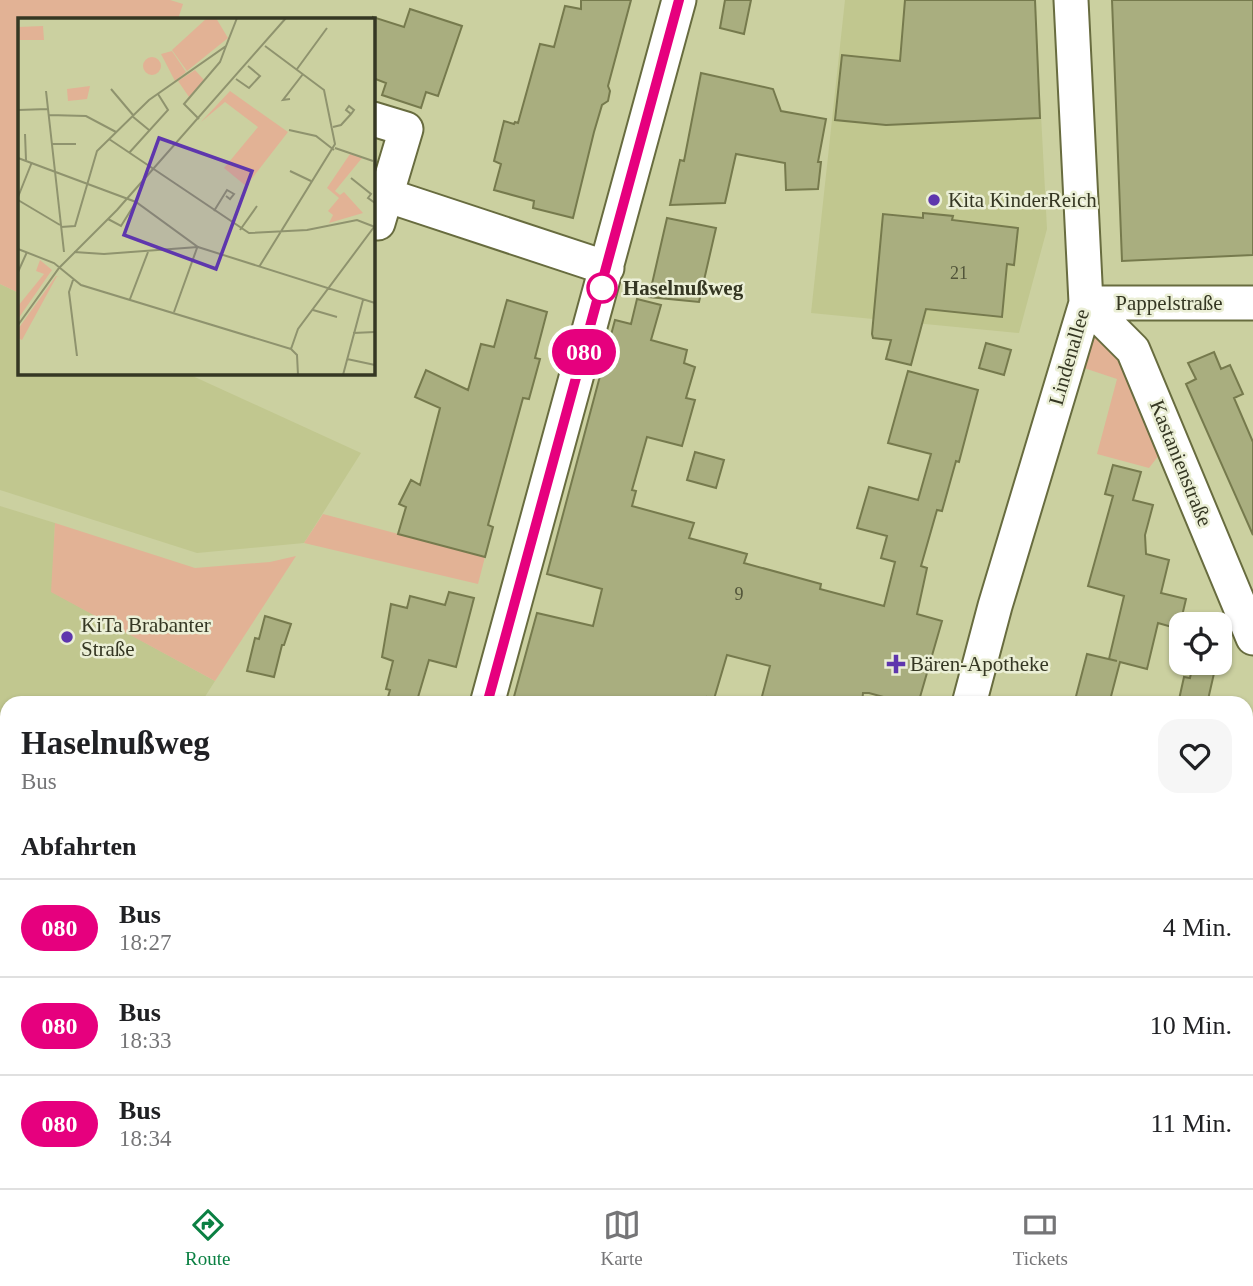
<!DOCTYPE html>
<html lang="de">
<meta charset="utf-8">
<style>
:root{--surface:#fff;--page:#f6f6f6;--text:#202124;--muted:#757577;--line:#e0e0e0;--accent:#0b8043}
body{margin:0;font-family:"Times New Roman",serif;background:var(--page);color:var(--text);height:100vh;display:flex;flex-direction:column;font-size:26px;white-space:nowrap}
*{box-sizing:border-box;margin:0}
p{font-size:23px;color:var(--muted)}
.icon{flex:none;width:38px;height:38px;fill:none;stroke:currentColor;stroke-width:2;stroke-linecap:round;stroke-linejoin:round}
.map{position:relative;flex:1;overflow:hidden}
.sheet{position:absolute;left:0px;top:696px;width:1253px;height:492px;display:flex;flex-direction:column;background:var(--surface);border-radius:21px 21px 0 0;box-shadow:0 2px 5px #0004}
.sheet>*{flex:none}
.badge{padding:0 14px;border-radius:23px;font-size:24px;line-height:46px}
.fabs{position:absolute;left:1169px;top:612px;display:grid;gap:14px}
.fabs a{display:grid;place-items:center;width:63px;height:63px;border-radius:14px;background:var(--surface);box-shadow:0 2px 5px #0004;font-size:35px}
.map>.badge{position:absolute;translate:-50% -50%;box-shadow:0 0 0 4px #fff}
h2{padding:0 21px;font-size:26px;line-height:63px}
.round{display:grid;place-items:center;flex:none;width:74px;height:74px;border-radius:21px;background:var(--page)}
.summary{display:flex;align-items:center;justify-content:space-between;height:119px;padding:0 21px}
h1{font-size:33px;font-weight:700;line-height:52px}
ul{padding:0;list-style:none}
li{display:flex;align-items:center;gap:21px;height:98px;padding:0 21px;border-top:2px solid var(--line)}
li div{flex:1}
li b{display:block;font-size:26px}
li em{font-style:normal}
li .badge{min-width:77px;font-weight:700;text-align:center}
.menu{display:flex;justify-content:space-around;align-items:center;height:98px;border-top:2px solid var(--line);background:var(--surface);font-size:19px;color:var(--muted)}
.menu a{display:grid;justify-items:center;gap:4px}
.menu .selected{color:var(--accent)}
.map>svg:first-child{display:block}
.built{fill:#c1c78f}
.green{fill:#e2b295}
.building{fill:#a9ae7f;stroke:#767a4d;stroke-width:2}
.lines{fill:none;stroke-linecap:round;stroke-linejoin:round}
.minor-casing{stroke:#686c3f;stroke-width:37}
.major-casing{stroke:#fff;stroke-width:42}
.minor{stroke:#fff;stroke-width:33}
.major{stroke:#9cdafa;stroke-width:38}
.line-casing{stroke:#fff;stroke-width:16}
.line{stroke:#e6007e;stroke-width:10}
.poi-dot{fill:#5e36ad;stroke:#ebefd6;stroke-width:2.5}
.stop-dot{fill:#fff;stroke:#e6007e;stroke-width:3.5}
.labels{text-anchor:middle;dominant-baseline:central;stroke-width:5;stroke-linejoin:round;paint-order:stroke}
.number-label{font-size:18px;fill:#52553a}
.poi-label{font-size:21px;fill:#353723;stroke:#ebefd6;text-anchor:start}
.stop-label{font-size:21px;font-weight:bold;fill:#353723;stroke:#ebefd6;text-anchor:start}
.street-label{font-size:21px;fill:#353723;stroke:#ebefd6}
.inset-road{fill:none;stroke:#8f936e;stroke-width:2}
.view{fill:#5e36ad;fill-opacity:0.15;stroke:#5e36ad;stroke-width:3.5}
.inset-edge{fill:none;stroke:#353723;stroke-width:3.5}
</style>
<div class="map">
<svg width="1253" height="1188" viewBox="0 0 1253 1188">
<rect width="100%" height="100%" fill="#cbd0a0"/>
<path class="built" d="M845,0h190l12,229 -28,104 -208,-20z
M0,284l19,9v80h167l175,80 -57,90 -107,10 -197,-63z
M0,506l55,17 -3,69 163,89 -14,22 -194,1v49l-7,-4z"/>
<path class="green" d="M0,0h170l13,4 -5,15h-159v274l-19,-9z
M1096,335l27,23 40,92 -14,18 -52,-14 20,-75 -36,-12 2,-15z
M323,514l162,43 -7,27 -174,-41z
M55,523l140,45 75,-6 26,-6 -81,125 -164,-89z"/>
<path class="building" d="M581,0h50l-23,86 2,5 -2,10 -6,4 -8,27 -21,86 -40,-10 1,-7 -40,-11 7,-26 -7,-3 10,-40 10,3 1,-2 3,1 22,-79 14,3 11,-41 16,3z
M725,0h26l-7,34 -24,-6z
M905,0h130l5,118 -154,7 -51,-5 7,-65 58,6z
M1112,0h141v255l-131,6z
M410,9l52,17 -24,70 -12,-4 -5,16 -39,-13 4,-12 -13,-5v-61l31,10z
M701,73l72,16 8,22 45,8 -8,43h3l-3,27 -32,1 -1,-27 -49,-9 -11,49 -55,2 10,-45 4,1z
M923,213l30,3 -1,4 66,8 -4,37 -7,-1 -5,53 -76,-8 -15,56 -25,-6 5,-19 -18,-2 -1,-4 11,-120 40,4z
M667,218l49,10 -17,74 -50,-5z
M637,299l24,6 -10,35 36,10 -3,13 11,4 -9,31 9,2 -13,46 -35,-9 -15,53 4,1 -4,15 62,17 -5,15 58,16 -3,9 77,21 -1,5 64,17 11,-44 -14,-4 6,-22 -30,-8 12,-41 49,13 13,-46 -43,-11 20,-72 70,19 -19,72 -3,-1 -14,50 -5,-1 -16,56 6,2 -10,46 25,7 -24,83h-9l-40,-11h-6l-1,11h-102l10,-38 -43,-11 -13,44 -7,-2 -2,7h-193l25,-91 56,13 9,-37 -55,-15 68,-254 16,4z
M507,300l40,12 -12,46 5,1 -11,40 -6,-1 -35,127 5,2 -8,30 -87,-23 8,-27 -7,-3 12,-24 9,5 20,-77 -25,-11 11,-27 42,20 13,-46 13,3z
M986,343l25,7 -7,25 -25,-7z
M1214,352l7,17 9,-4 13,29 -9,4 19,44v93l-67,-151 10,-5 -8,-16z
M695,452l29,8 -8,28 -29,-8z
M1113,465l28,7 -8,28 20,5 -8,30 1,19 23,6 -8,33 25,6 -7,30 -21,-6 -11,46 -27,-7 -11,42h-35l13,-50 30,7 -8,-2 15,-63 -36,-10 25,-90 -8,-2z
M449,592l25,6 -18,69 -27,-7 -13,44h-30l4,-14 -4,-1 7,-28 -11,-4 9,-53 16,4 3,-12 35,9z
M265,616l26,8 -7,21h-2l-8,32 -27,-6 8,-33 4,1z
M1193,664l22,5 -8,35h-29l6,-27 6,1z"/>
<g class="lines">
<g class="minor-casing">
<path id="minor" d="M373,119l33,10 -28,94 -5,-1
M386,195l221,73
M1086,303l47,47 120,288
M1086,303h167
M487,704l192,-704
M969,704l26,-98 91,-303 -15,-303
M828,1186l7,2
M356,1188l2,-7"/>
</g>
<g class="major-casing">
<path id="major" d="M0,962l7,3
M528,1181l16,7"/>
</g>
<use href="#minor" class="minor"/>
<use href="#major" class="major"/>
</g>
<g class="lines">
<g class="line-casing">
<path id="line" d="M487,704l192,-704"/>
</g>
<use href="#line" class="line"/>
</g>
<g class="poi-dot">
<circle cx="934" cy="200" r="7"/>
<circle cx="67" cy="637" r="7"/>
<path d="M892.5 653.5h7v7h7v7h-7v7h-7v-7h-7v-7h7z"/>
</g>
<circle class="stop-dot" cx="602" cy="288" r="14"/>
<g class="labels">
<g class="number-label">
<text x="959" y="273">21</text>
<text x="739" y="594">9</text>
</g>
<g class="poi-label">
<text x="948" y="200">Kita KinderReich</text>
<text x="81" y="625">KiTa Brabanter<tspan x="81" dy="24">Straße</tspan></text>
<text x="910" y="664">Bären-Apotheke</text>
</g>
<g class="stop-label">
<text x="623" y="288">Haselnußweg</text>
</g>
<g class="street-label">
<text x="1169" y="303">Pappelstraße</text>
<text transform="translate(1069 357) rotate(-74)">Lindenallee</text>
<text transform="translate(1181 463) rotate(68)">Kastanienstraße</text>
</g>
</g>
<g transform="translate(18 18)">
<rect width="357" height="357" fill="#cbd0a0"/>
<path d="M189,0h9l12,20 -41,33 -15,-21zM25,8l1,14h-26v-13zM154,33l14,21 -11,9 -14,-27zM125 48a9 9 0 1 1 18 0a9 9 0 1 1-18 0ZM177,52l9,10 -15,17 -11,-16zM72,68l-3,13 -19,2 -1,-12zM212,73l58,41 -42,54 -22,-18 34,-41 -33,-25 -24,20zM332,136l12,4 -27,33 5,4 4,-3 19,21 -34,10 4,-8 -5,-4 11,-13 -12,-10zM22,242l12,10 -34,49v-13l26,-32 -8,-3zM38,258l9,1 -8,-1 -35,64 -4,-2v-9z" fill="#e2b295"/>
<path class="inset-road" d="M279,51l30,-41M218,61l13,9 11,-12 -12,-10M93,71l22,26M28,73l18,161M272,81l-7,1 20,-26M0,92l30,-1M31,97l37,1 30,16M114,98l17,14M181,101l-15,-15 36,-42 6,-16M315,109l8,-2 10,-11 3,-4 -5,-4 -3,4 5,4M271,112l27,6 18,14M7,116l1,26M91,121l140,94 58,-3 50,-10 18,7M33,126h25M317,130l38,13M111,135l39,-43 -10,-16M0,140l118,44 62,45 177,56M272,153l21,10M333,160l20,16 -3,4 7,5M0,179l14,-35M0,182l42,25M196,193l13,-21 7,4 -4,5 -4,-3M90,201l13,7 15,-24M43,209l14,-1 22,-75 52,-51 77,-54 11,-28M222,212l17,-24M0,231l36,14 27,22 210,64M56,234l30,2 94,-7M241,249l76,-123 -11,-54 -59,-44M0,254l9,-20M55,262l-4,12 8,64M112,281l18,-47M295,292l24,7M156,294l23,-64M0,307l41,-57 58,-58 169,-192M335,315l22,-1M273,331l7,-20 76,-102M273,331l6,6 1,20M329,341l28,6M325,357l20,-75"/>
<path class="view" d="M141,120l93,33 -36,98 -92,-34z"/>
<rect width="357" height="357" class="inset-edge"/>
</g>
</svg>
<div class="fabs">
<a><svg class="icon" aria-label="locate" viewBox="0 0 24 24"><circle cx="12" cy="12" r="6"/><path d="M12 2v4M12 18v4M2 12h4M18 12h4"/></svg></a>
</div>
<b class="badge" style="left:584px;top:352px;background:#e6007e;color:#fff">080</b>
<section class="sheet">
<div class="summary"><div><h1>Haselnußweg</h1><p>Bus</p></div><a class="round"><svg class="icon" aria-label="heart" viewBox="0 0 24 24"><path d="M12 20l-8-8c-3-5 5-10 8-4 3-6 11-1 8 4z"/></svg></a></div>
<h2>Abfahrten</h2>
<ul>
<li><span class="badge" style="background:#e6007e;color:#fff">080</span><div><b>Bus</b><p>18:27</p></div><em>4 Min.</em></li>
<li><span class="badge" style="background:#e6007e;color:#fff">080</span><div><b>Bus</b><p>18:33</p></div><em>10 Min.</em></li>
<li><span class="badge" style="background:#e6007e;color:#fff">080</span><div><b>Bus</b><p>18:34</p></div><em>11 Min.</em></li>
</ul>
</section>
</div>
<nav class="menu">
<a class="selected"><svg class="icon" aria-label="directions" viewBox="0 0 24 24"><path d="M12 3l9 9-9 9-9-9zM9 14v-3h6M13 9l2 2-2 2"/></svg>Route</a>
<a><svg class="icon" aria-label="map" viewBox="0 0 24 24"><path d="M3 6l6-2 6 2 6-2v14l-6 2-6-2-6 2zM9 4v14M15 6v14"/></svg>Karte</a>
<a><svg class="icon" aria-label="tickets" viewBox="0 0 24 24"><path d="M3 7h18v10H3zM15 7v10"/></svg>Tickets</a>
</nav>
